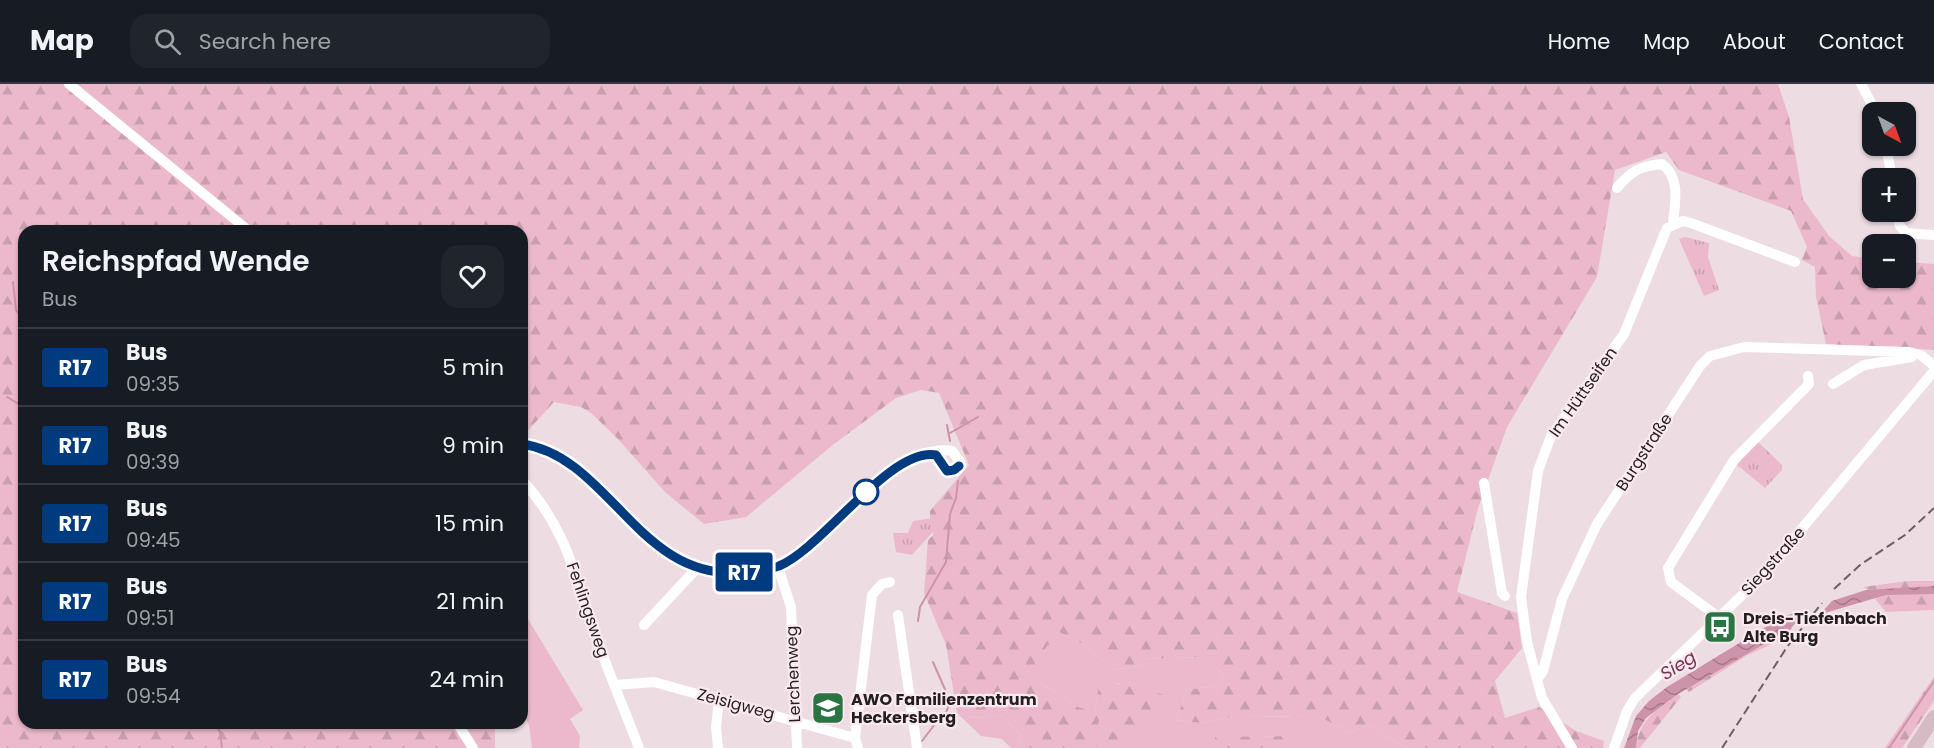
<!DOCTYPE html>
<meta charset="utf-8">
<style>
:root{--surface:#171b24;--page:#20242c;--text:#f1f3f6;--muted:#9ea1a6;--line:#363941}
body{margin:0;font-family:Poppins,sans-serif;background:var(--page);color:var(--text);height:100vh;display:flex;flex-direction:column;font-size:22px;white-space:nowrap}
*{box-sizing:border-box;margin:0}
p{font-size:20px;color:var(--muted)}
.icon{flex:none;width:33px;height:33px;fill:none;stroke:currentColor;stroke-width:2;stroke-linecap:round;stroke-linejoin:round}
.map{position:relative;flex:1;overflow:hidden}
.drawer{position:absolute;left:18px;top:141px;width:510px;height:504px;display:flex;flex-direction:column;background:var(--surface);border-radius:18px;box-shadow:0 2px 4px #0004}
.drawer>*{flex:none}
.badge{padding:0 12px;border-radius:4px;font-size:21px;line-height:39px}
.needle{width:39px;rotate:139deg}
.tools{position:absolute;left:1862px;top:18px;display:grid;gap:12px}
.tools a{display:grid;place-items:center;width:54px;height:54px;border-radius:12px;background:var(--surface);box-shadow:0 2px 4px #0004;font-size:30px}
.map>.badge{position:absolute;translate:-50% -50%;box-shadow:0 0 0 3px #fff}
.round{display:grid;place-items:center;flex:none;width:63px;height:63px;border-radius:18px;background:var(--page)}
.headline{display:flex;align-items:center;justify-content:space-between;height:102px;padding:0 24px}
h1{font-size:28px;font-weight:600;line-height:45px}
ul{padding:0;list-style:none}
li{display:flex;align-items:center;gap:18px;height:78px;padding:0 24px;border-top:2px solid var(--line)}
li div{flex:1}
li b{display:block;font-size:22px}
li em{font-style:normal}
li .badge{min-width:66px;font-weight:700;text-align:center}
header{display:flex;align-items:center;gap:36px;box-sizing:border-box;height:84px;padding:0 30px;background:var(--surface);border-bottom:2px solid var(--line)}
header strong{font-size:28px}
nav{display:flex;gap:33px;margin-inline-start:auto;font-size:21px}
.search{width:420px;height:54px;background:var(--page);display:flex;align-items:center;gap:15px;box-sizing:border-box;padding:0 21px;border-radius:18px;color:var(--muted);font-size:22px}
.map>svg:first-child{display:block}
.grass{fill:#ebb9cb}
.forest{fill:url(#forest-firs)}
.park{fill:url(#park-tufts)}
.water{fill:url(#water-waves)}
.pier{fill:#eddce2}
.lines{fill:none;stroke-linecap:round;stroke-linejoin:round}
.stream{stroke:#cd93a9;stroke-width:2}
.minor{stroke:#fff;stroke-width:10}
.major{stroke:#d6bbc5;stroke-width:14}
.rail{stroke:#6b6164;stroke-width:2;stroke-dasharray:9 4.5;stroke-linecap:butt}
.line-casing{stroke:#fff;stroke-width:14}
.line{stroke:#003b80;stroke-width:9}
.stop-dot{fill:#fff;stroke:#003b80;stroke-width:3}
.labels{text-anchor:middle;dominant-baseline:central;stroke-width:4.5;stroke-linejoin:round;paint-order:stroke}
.street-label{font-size:16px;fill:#241e20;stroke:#fae9ef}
.poi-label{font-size:16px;font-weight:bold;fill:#241e20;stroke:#fae9ef;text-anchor:start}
.water-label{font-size:18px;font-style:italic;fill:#7a3453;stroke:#fae9ef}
</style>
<header>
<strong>Map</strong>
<div class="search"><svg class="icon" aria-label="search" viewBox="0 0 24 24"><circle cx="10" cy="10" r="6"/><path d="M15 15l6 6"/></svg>Search here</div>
<nav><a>Home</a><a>Map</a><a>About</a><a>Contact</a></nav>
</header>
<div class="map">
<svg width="1934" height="664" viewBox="0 0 1934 664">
<defs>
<pattern id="forest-firs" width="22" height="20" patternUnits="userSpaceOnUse" patternTransform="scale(1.5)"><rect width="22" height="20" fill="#ebb9cb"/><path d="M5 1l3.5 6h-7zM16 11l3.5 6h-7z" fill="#c99fae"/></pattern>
<pattern id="park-tufts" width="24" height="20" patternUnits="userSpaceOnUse" patternTransform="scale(1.5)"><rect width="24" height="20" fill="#ebb9cb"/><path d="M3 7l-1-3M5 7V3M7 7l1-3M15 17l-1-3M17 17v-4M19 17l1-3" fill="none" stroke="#c99fae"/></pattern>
<pattern id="water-waves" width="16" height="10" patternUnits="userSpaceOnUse" patternTransform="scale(1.5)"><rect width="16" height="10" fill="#cd93a9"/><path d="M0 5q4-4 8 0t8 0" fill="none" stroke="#a67789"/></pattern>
</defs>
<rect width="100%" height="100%" fill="#eddce2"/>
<path class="grass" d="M522,525l61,101 -13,9 10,17 -1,12h-47l-3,-23 -7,-13z
M1059,548l26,13 29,25 29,-5 -1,-6 63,-2 18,17 -3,11 -33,5 -11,30 25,3 33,-7 86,1 30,16 18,-8 39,23h-117l-4,-12 -71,2v10h-126l31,-13 -22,-10 2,-8 35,15 31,-37 -42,-8 -6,-4 -20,6 -3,24 -17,-6 -44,-28v-18z
M957,629l18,5 26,-3 21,21 -5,12h-6l-9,-9 -21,-3z"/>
<path class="forest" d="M0,0h1778l11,33 14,82 26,37 23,20 20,3v19h33v-16l29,2v86l-108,-6 -10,-47 -1,-30 -13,-7 5,-13 -16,-36 -112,-41 -13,-18 -51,18 -18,107 -90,150 -29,81 -21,84 60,21 5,35 -27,33 10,37 34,-11 37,24 28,10 -1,7h-196l-39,-23 -18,8 -30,-16 -86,-1 -33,7 -25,-3 11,-30 33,-5 3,-11 -18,-17 -62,2v6l-29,5 -29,-25 -26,-13 -24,29 -1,18 44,28 17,5 3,-23 7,-8 61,14 -31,38 -35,-16 -2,8 22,10v8l-31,5h-72l5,-12 -21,-21 -26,3 -18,-5 -11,-68 -22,-52 4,-53 5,-5 1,-16h-4v-8l39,-46 -30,-72 -18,-3 -25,8 -62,46 -88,73 -42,7 -39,-32 -47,-53 -27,-26 -10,-6 -27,-5 -32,35v-206h-498v492h471v25h-495z
M1908,497h26v5l-63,5 -8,-4z
M1886,510h48v16l-48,2 -11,-13z
M1785,548l-5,8 -34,16 -57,36 -3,-3z
M1934,593v24l-32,47h-17z
M1678,610l3,3 -41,51h-4c4,-30 19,-36 42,-54z
M1287,652l3,12h-75v-11z"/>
<path class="park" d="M1905,105h9l-5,28 -8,-1 -1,-4h5z
M1685,153l24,6 -1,14 11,33 -15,6 -25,-57z
M1757,357l25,24v5l-17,18 -28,-23z
M934,434l6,6 -28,31 -16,-3 -3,-19h15l5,-12z"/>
<path class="water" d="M1934,502v8l-48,1 -58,17 -43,20 -107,62 -32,24 -8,13 -2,17h-12l12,-32 13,-15 18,-14 115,-70 84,-27z"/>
<path class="pier" d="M1832,517l-19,21 -19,9 -3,-3 20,-23z"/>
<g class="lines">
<path class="stream" d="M13,198l3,28 8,11
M7,313l17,10
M947,341l3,16
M950,349l28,-16
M918,537l2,-14 26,-45 4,-48 6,-16 2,-17
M933,578l14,32 2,11 -4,10 -8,3
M215,639l5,9 2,16
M922,657l13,-17
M1889,664l45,-67"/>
<path class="minor" d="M69,0l180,147
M1861,0l15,28
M1886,62l6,32
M1617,104c14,-17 23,-22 45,-24 19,14 13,38 11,60
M1896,128l4,14 6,7 28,2
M1833,300l31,-19 48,-8
M522,360c83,12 116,130 207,129 15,0 35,-1 49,-7 53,-20 112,-125 174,-115l8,11 -4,7 -9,1 -11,-15 -11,-1
M522,396c45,49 53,96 74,156 13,38 29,75 43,112
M1484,399l18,110 3,3
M778,483l13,40 6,141
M898,531l19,133
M1721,535l-50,-37 -3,-14 66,-108 75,-76 -1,-8
M644,541l54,-58
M1538,594l5,-7 19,-72 35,-75 103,-158 10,-10 34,-9 165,5 12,3 13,11
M615,601l39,-3 201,56
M457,639l16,25
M718,664l-2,-21 3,-27
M858,664l-3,-10 17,-143 10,-11 8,-2
M1572,664l-30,-50 -15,-56 -6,-45 17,-126 13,-35 73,-102 43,-106 16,-7 8,2 104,39
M1614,664l13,-37 8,-13 127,-122 172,-205"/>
<path class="major" d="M1914,664l20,-31"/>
<path class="rail" d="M1834,505l26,-24 45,-30 29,-27
M1722,664l65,-101 35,-44"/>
</g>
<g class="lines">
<g class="line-casing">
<path id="line" d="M522,360c90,13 116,141 226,128 10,-1 22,-2 31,-6 44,-18 111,-119 157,-111l11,16 7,-1 5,-4"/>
</g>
<use href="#line" class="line"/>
</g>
<defs>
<g id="bus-square" transform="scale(1.725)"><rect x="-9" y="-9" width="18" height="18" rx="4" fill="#2b7543" stroke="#fae9ef"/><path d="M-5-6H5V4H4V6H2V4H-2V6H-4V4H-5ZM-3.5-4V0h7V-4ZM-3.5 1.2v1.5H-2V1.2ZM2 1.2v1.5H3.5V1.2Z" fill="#fff"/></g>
<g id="school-square" transform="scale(1.725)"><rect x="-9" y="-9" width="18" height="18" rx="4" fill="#2b7543" stroke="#fae9ef"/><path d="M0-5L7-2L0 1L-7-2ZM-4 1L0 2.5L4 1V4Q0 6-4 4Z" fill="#fff"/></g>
</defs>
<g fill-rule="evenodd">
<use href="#bus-square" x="1720" y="543"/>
<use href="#school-square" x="828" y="624"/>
</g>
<circle class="stop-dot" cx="866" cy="408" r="12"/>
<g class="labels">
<g class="street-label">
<text transform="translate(1583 308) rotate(-55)">Im Hüttseifen</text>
<text transform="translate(1644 368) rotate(-57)">Burgstraße</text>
<text transform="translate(1773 477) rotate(-48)">Siegstraße</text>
<text transform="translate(588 526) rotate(71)">Fehlingsweg</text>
<text transform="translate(793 590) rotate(-92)">Lerchenweg</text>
<text transform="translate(736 620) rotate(15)">Zeisigweg</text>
</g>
<g class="poi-label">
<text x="1743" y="534">Dreis-Tiefenbach<tspan x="1743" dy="18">Alte Burg</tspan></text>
<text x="851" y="615">AWO Familienzentrum<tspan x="851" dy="18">Heckersberg</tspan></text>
</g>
<g class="water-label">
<text transform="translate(1678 581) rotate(-32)">Sieg</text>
</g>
</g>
</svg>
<div class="tools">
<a><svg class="needle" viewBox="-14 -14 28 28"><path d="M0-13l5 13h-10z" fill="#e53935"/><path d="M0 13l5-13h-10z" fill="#9ea1a6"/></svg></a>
<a>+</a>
<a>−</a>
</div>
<b class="badge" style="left:744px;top:488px;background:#003b80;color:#fff">R17</b>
<section class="drawer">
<div class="headline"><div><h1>Reichspfad Wende</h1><p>Bus</p></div><a class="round"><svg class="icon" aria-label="heart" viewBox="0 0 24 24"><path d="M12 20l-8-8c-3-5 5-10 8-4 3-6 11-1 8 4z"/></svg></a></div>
<ul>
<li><span class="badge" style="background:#003b80;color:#fff">R17</span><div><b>Bus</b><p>09:35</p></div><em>5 min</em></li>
<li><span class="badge" style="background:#003b80;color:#fff">R17</span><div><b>Bus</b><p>09:39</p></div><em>9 min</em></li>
<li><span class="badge" style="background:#003b80;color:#fff">R17</span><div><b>Bus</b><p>09:45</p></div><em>15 min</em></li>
<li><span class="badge" style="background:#003b80;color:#fff">R17</span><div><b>Bus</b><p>09:51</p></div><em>21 min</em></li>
<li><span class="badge" style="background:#003b80;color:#fff">R17</span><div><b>Bus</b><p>09:54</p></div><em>24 min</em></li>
</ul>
</section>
</div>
